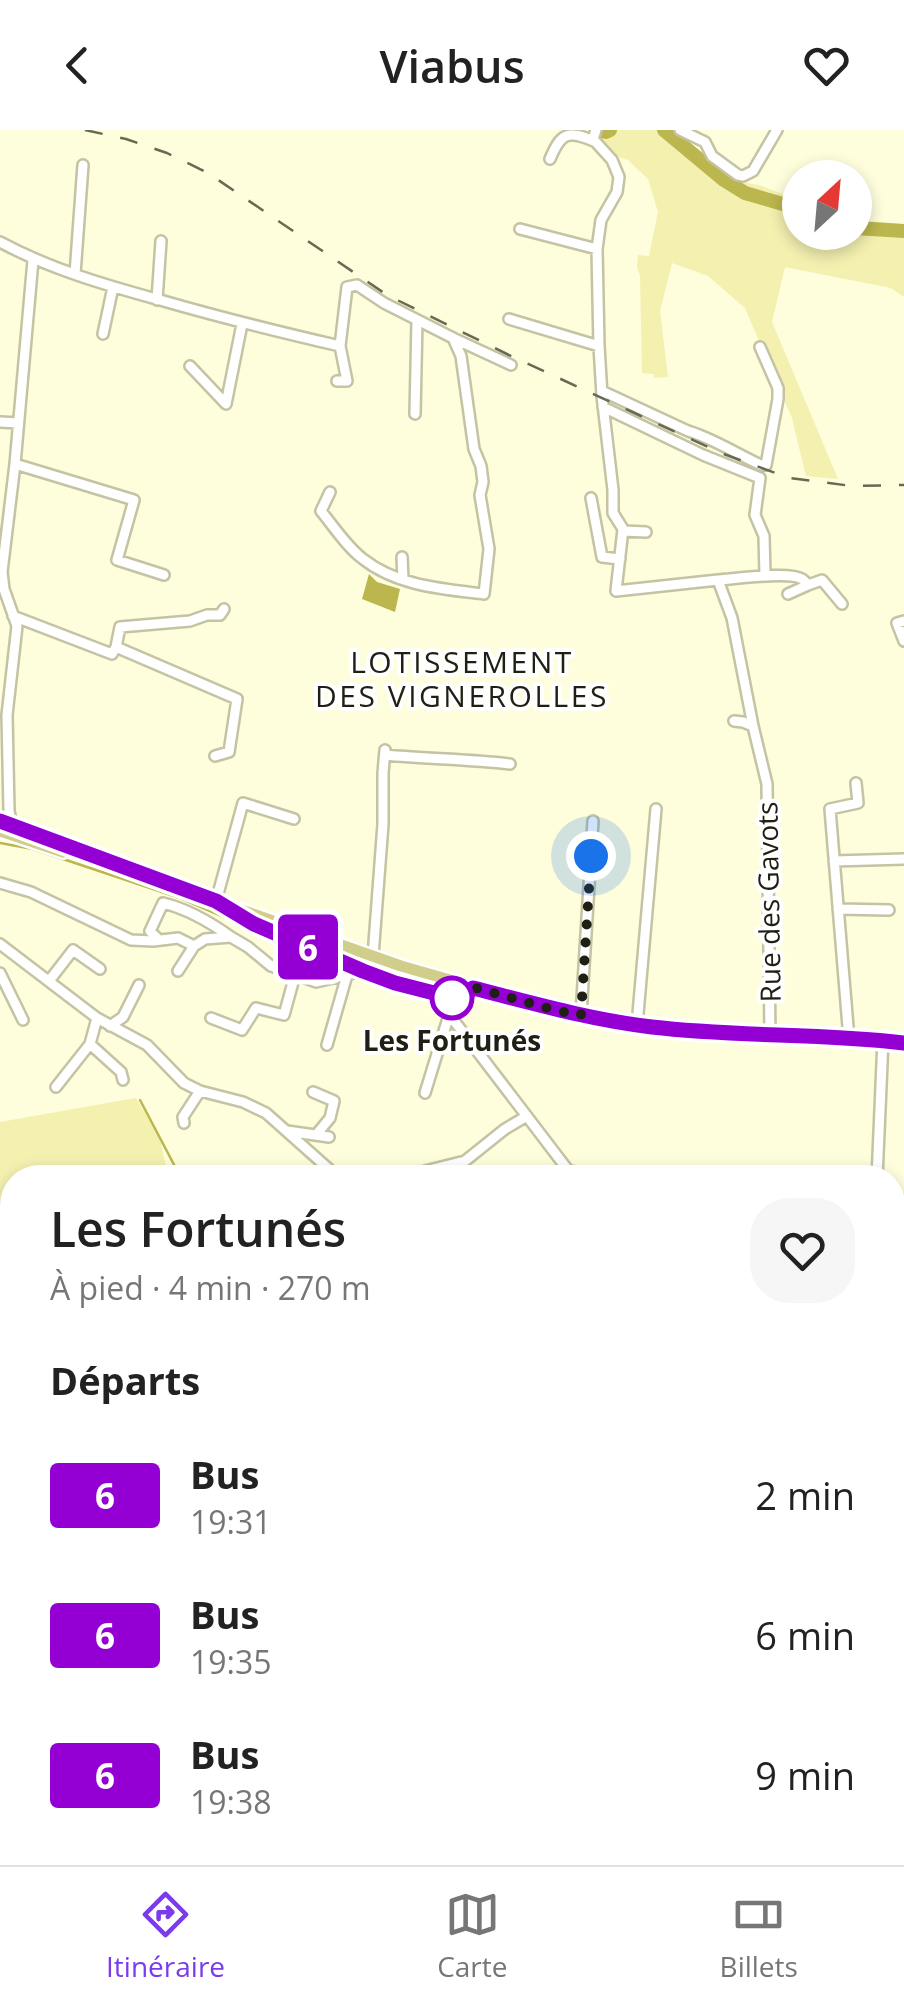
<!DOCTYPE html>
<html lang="fr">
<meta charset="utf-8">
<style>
:root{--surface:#fff;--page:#f6f6f6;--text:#222;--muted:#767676;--line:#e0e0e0;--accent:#7c3aed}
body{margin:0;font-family:"Open Sans",sans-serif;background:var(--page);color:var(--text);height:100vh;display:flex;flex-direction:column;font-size:38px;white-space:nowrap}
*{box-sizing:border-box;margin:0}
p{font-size:32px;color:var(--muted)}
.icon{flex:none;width:55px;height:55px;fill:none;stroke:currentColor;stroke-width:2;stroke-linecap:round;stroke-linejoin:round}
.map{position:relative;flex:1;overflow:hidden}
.sheet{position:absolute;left:0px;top:1035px;width:905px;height:700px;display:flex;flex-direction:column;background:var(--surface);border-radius:40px 40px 0 0;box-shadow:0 5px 15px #0003}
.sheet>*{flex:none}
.badge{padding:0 20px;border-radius:8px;font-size:35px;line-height:65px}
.needle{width:65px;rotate:26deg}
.tools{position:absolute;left:782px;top:30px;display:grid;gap:20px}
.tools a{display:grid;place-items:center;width:90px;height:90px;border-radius:50%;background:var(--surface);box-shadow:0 5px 15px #0003;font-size:50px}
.you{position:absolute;width:50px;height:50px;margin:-25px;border:8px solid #fff;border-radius:50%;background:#1a73e8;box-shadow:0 0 0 15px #1a73e833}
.map>.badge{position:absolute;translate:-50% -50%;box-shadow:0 0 0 5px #fff}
h2{padding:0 50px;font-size:38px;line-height:90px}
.round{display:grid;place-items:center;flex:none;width:105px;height:105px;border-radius:40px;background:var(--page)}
.summary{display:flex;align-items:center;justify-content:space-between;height:170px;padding:0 50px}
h1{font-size:48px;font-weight:600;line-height:75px}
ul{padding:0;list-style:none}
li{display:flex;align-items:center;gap:30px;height:140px;padding:0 50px}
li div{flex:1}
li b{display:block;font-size:38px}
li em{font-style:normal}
li .badge{min-width:110px;font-weight:700;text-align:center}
header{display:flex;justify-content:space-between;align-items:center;height:130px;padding:0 50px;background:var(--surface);font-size:45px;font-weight:600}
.menu{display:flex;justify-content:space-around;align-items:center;height:140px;border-top:2px solid var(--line);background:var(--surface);font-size:28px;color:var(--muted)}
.menu a{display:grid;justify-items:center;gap:5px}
.menu .on{color:var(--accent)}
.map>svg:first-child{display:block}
.green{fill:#f3f0b0}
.water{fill:#bbb64d}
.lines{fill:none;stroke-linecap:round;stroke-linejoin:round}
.stream{stroke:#bbb64d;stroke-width:2.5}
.river{stroke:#bbb64d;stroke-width:14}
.minor-casing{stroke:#c4c3a4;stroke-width:14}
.major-casing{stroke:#fff;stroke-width:16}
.highway-casing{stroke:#fff;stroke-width:19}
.minor{stroke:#fff;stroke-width:9}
.major{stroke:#d1cd8a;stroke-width:11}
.highway{stroke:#b3ac3c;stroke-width:14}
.rail{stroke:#686855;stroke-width:2.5;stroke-dasharray:18 18;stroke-linecap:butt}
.line-casing{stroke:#fff;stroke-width:22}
.line{stroke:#9400d3;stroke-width:15}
.walk{stroke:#1f1f13;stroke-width:10;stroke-dasharray:0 18}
.stop-dot{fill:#fff;stroke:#9400d3;stroke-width:5}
.labels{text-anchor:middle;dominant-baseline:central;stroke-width:8;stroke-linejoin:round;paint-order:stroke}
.street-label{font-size:28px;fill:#1f1f13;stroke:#fff}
.stop-label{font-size:28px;font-weight:bold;fill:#1f1f13;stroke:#fff}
.neighbourhood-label{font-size:30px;letter-spacing:2.5px;fill:#1f1f13;stroke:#fff}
</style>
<header><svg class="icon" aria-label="back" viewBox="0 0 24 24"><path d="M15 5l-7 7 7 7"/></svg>Viabus<svg class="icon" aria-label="heart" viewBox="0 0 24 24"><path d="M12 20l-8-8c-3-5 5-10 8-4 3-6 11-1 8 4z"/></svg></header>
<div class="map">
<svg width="904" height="1735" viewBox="0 0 904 1735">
<rect width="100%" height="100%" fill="#fefddc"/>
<path class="green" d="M602,0h68l63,50 29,6 38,15v31h55v-12l49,4v73l-13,-9 -106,-21 -13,55 66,157 -32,-3 -14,-58 -47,-110 -37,-32 -36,-13 -12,48 8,66 -14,1v-4l-12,-1 -2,-97 -3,-9 1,-12 11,1 9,-44 -10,-33 -20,-19 -16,-5 -16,-16z
M136,968l24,40 8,39 -156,1v30l-12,2v-88z
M0,1124l12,28v287l-12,-2z
M0,1477l12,2v243h554l10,13h-576z"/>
<path class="water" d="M369,444l8,8 23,7 -5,23 -33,-13z"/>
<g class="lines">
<path class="stream" d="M0,713l33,6 147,49 162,70
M298,808l130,45
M140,970l41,78"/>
<path class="river" d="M597,0l9,2 4,-2
M664,0l60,50 21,13 55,16
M855,98l49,3"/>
<g class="minor-casing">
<path id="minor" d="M596,0l-3,9 19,21 7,17 -2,15 -16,28 -4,29 2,97 3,50 11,94v23l10,16 -7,62 102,-11 14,38 21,108
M680,0l25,12 7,14 26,19 5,1 10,-5 24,-41
M550,29c11,-26 17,-29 44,-18
M520,99l77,20
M0,112c50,27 105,43 160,58 59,17 119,32 180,46l7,-59 10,-2 27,18 69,35 8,18 13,93 7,17 2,16 -3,13 9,54 -5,45c-41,-5 -87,-8 -121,-35 -16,-12 -29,-32 -42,-48l9,-19
M75,144l8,-109
M157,170l4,-59
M509,189l90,27
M103,204l10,-47
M453,208l58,27
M190,236l36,38 16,-80
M337,251h10l-7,-35
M602,261l86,40c24,7 49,23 73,34h5l12,-66v-11l-18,-41
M603,277l100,48 57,23 -5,37 9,21 1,40
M415,284l2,-94
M0,292l18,1
M15,334l119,36 -17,60 47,15
M591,368l11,59 18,2
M623,401l23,1
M402,427l1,22
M718,450c16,-1 72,-9 84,-1 2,1 4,4 6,6l14,-5 20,24
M788,464l20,-9
M13,486l99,38 4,-7
M904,491l-7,2 7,18
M116,517l121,52 -8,53 -14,4
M116,517l4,-20 70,-6 17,-6h13l4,-6
M734,591l9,1 10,4 14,58 3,252
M385,625c42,4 83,4 125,9
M12,695l-3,-14 -2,-96 10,-89 -13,-37 -2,-17 13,-108 18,-204
M834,731l70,-2
M0,753l31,9 100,48 22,1 25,-3 16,8 11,-7 26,-2 17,10 23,19 45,16 47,-11 32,12 43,11 1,7 135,177
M216,771l27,-98 51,16
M838,779l51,1
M159,810l-9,-9 13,-28c25,6 47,19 68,34
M0,814l97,74 50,27 37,38 16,8 43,11 23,11 73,65
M373,826l10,-132v-51l2,-23
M178,841l16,-25
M0,843l23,47
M49,851l24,-31 27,19
M581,885l12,-194
M211,888l31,12 14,-22 28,7 11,-40
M637,895l19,-216
M110,896l13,-9 16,-32
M849,909l-19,-230 28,-6 -2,-20
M90,914l31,28 2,8
M327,915l20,-70
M56,957l34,-43 7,-26
M313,962l21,9 -4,17 -14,17
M425,963l24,-78
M184,993l-1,-6 17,-26
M287,1001l42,6
M569,1041l45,7
M417,1048l8,-7 40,-10 40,-32 22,-13
M877,1048l6,-138
M0,1112l9,7 3,10"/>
</g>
<g class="major-casing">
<path id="major" d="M0,691l216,80 185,65 157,45 92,16 90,8 164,8
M0,701l63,21"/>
</g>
<g class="highway-casing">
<path id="highway" d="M0,1446l12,1
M0,1469l12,1
M584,1722l23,13
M642,1722l23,13
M686,1722l23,13
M731,1722l20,13"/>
</g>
<use href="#minor" class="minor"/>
<use href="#major" class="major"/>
<use href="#highway" class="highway"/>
<path class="rail" d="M85,0l41,9 41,14 41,20 179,122 124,61 210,97 68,25 63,8 52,-1"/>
</g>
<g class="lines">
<g class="line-casing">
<path id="line" d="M0,691l216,80 38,23 109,47 32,12 43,11 1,8 29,-9 5,-5c59,15 118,32 179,39 84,10 169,6 252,16"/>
</g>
<use href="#line" class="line"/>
<path class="walk" d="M452,868l6,-15 100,28 23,4 10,-159"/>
</g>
<circle class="stop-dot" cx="452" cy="868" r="20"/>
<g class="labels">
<g class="street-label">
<text transform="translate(768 772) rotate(-91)">Rue des Gavots</text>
</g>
<g class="stop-label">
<text x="452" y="910">Les Fortunés</text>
</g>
<g class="neighbourhood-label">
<text x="462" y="531">LOTISSEMENT<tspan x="462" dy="34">DES VIGNEROLLES</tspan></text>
</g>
</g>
</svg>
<div class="tools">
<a><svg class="needle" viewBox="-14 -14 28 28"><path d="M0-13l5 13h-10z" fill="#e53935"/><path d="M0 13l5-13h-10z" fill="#767676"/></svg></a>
</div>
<div class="you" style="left:591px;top:726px"></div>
<b class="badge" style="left:308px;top:817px;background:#9400d3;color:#fff">6</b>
<section class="sheet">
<div class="summary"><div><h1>Les Fortunés</h1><p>À pied · 4 min · 270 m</p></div><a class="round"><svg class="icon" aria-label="heart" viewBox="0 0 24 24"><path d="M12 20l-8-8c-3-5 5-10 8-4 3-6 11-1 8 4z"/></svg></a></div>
<h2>Départs</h2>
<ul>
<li><span class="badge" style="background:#9400d3;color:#fff">6</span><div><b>Bus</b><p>19:31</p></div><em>2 min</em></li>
<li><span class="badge" style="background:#9400d3;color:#fff">6</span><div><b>Bus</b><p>19:35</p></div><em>6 min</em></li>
<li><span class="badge" style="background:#9400d3;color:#fff">6</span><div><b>Bus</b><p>19:38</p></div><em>9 min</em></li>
</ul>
</section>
</div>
<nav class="menu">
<a class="on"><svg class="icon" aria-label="directions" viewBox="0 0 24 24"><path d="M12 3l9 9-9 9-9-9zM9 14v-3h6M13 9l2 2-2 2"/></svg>Itinéraire</a>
<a><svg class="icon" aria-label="map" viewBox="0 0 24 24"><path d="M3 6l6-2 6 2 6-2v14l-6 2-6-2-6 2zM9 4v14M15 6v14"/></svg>Carte</a>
<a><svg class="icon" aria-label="tickets" viewBox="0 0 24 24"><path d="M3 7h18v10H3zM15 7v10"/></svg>Billets</a>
</nav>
